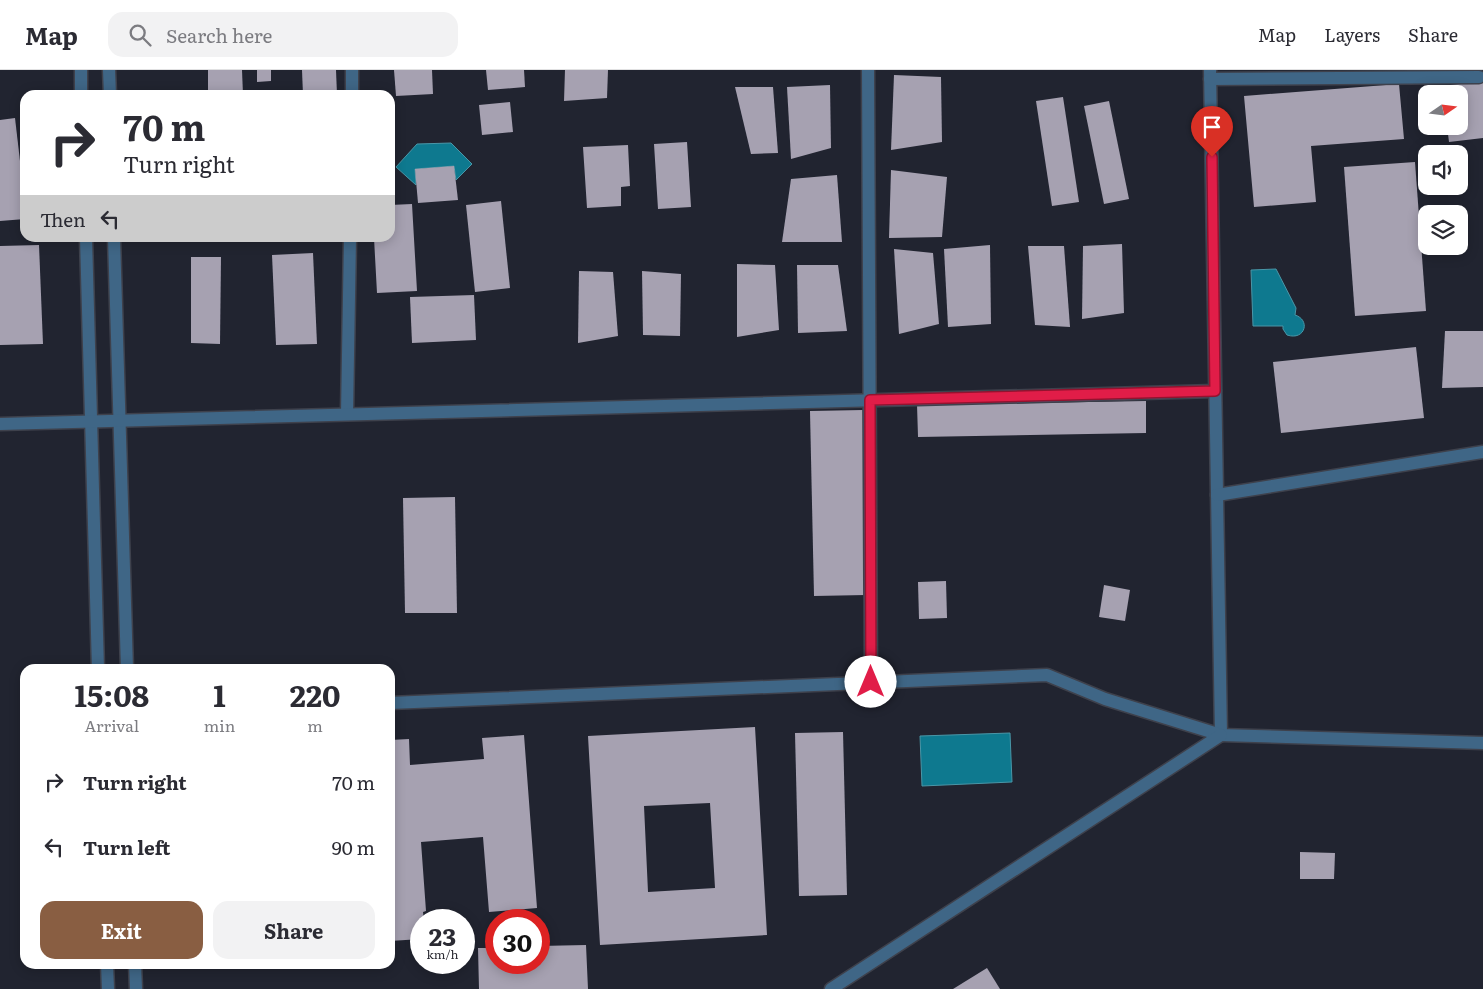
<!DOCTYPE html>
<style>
:root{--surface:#fff;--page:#f2f2f3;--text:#2b2b33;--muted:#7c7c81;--line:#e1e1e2;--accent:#895e42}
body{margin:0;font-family:Literata,serif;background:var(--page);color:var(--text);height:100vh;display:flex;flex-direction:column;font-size:19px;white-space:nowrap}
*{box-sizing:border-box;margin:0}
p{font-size:16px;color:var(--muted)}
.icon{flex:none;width:28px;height:28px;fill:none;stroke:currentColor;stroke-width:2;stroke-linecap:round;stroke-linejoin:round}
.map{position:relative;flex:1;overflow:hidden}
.drawer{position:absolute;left:20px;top:594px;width:375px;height:305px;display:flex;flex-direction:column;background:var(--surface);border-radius:15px;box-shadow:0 2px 12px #0003}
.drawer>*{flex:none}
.banner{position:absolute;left:20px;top:20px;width:375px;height:152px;border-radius:15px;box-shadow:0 2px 12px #0003;background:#fff;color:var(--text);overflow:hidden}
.needle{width:32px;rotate:76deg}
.fabs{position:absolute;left:1418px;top:15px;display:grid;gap:10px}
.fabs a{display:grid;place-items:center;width:50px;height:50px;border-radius:10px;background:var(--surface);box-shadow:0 2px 12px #0003;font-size:25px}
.speed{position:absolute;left:410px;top:839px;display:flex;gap:10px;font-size:25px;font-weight:700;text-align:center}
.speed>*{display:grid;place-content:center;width:65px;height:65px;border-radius:50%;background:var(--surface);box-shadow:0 2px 12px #0003;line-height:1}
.speed small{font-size:12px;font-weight:400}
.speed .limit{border:8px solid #d22;background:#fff;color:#111}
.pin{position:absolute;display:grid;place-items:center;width:42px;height:42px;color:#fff;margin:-51px -21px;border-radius:50% 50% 50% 0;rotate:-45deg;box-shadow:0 0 5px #0007}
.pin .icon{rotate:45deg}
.me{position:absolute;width:55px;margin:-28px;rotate:0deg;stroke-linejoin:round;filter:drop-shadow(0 0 4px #0008)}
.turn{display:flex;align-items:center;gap:18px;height:105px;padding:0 20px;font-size:22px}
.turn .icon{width:65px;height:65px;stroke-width:2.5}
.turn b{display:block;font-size:35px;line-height:42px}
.then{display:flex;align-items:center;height:48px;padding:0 20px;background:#0003;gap:10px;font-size:19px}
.eta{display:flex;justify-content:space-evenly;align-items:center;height:85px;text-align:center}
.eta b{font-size:30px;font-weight:700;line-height:35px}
.button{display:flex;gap:10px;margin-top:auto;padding:10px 20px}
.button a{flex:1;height:58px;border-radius:15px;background:var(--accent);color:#fff;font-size:20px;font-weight:700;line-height:58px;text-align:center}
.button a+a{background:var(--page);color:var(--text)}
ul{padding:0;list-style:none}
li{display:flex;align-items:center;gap:15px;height:65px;padding:0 20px}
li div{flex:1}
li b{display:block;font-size:19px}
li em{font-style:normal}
header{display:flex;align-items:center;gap:30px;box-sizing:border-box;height:70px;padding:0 25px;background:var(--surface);border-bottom:1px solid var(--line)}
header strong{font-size:24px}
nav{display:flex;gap:28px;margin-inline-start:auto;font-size:18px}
.search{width:350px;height:45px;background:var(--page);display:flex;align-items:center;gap:12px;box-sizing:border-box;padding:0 18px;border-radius:15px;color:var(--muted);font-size:19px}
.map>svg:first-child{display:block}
</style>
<header>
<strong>Map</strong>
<div class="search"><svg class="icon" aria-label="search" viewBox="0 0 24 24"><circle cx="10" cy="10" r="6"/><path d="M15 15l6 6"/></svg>Search here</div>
<nav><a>Map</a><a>Layers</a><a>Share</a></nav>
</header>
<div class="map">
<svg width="1483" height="919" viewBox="0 0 1483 919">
<rect width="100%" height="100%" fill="#212430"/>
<g fill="#0e798f" stroke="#4a96a7">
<polygon points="451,73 472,94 456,110 454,96 415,99 416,115 396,97 417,74"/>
<path d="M1276 199 1296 238 1295 245C1311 250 1305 271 1287 265L1283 259V256H1253L1251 200Z"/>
<polygon points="1010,663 1012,712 922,716 920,666"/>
</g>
<g fill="#a6a1b1" fill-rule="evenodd">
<polygon points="208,0 242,0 243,25 208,25"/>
<polygon points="257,0 271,0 271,11 257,12"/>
<polygon points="302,0 336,0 337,25 303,25"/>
<polygon points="394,0 432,0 433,24 396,26"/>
<polygon points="486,0 524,0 525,17 488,20"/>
<polygon points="565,0 608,0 607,28 564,31"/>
<polygon points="894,5 941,7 942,72 891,80"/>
<polygon points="1483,11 1483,68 1449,72 1447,56 1459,56 1459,24 1443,24 1442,16"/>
<polygon points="1399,14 1404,69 1311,76 1316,132 1254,137 1244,26"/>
<polygon points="830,15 831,78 791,89 787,17"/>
<polygon points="735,17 773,17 778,83 751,84"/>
<polygon points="1063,27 1079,132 1052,136 1036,31"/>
<polygon points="1109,31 1129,129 1104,134 1084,36"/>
<polygon points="510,32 513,62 482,65 479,35"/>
<polygon points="15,48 25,134 25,149 0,151 0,50"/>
<polygon points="687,72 691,137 658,139 654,74"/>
<polygon points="628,75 630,116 621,117 621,136 587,138 583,77"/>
<polygon points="1415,92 1426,241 1355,246 1344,97"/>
<polygon points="454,96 458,130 418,133 415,99"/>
<polygon points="891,100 947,107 942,167 889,168"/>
<polygon points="837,105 842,172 782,172 791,109"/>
<polygon points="501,131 510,218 475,222 466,135"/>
<polygon points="412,134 417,221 377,223 374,168 390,168 390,135"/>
<polygon points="1122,174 1124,243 1082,249 1083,176"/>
<polygon points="39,175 43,274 0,275 0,176"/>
<polygon points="990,175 991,254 948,257 944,179"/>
<polygon points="1028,176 1064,176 1070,257 1035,255"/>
<polygon points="894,179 933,183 939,254 899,264"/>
<polygon points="313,183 317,274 276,275 272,185"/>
<polygon points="191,187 221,187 220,274 191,273"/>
<polygon points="737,194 775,195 779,260 737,267"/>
<polygon points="797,195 838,195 847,261 798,263"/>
<polygon points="579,201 613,202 618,266 578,273"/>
<polygon points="642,201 681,204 680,266 643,265"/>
<polygon points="474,225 476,270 412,273 410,227"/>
<polygon points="1445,261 1483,261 1483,317 1442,318"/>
<polygon points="1416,277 1424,348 1281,363 1273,292"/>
<polygon points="1146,331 1146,363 918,367 917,335"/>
<polygon points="863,340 866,525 814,526 810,341"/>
<polygon points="455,427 457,543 405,543 403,428"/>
<polygon points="946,511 947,548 919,549 918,512"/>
<polygon points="1104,515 1130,520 1125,551 1099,547"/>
<path d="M755 657 767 865 600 875 588 666ZM710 733 715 818 648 822 644 736Z"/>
<polygon points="843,662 847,825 799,826 795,663"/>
<polygon points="524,665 537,838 489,842 483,767 421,772 426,841 423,842 424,850 421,850 421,869 390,871 390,670 409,669 410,695 484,689 482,668"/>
<polygon points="1300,782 1335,783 1334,809 1300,809"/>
<polygon points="586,875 588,919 479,919 478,878 496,878 496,892 539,892 539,876"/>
<polygon points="987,898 1000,919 953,919"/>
</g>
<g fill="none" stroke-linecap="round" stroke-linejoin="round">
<defs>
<g id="street">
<polyline points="81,0 81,25"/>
<polyline points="109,0 110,25"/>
<polyline points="868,0 871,612"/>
<polyline points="1210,0 1221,665"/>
<polyline points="1210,9 1479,7"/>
<polyline points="352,25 352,0"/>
<polyline points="86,168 98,599"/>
<polyline points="114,168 127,599"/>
<polyline points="347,344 350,168"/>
<polyline points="0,354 1215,321"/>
<polyline points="1217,425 1483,382"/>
<polyline points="390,633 1047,605 1105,629 1221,665 1483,673"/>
<polyline points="107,894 108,919"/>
<polyline points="135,894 136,919"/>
<polyline points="831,919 1221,665"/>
</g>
</defs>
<use href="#street" stroke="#3e414c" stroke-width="15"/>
<use href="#street" stroke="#3f6686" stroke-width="12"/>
</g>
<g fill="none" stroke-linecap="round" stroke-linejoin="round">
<defs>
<polyline id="route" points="871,612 870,330 1215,321 1212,87"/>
</defs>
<use href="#route" stroke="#92132f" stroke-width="12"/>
<use href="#route" stroke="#e11d48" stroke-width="9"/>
</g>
</svg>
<div class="fabs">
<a><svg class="needle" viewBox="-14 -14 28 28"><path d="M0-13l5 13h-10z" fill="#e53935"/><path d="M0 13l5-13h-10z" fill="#7c7c81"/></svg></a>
<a><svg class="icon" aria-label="sound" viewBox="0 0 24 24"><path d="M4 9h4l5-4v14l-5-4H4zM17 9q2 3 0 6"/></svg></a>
<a><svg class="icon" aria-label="layers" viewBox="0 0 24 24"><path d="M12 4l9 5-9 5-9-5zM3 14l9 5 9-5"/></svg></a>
</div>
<div class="speed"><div>23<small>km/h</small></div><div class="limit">30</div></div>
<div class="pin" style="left:1212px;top:87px;background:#d93025"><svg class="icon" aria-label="arrive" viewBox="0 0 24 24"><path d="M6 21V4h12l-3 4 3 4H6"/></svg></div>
<svg class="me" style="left:871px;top:612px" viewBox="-20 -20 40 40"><circle r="19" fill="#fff"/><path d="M0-13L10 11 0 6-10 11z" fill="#e11d48"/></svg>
<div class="banner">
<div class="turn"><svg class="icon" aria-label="right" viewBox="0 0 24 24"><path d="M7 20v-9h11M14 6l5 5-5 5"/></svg><div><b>70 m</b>Turn right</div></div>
<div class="then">Then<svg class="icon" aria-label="left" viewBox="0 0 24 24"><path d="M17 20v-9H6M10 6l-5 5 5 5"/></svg></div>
</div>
<section class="drawer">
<div class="eta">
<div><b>15:08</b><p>Arrival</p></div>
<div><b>1</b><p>min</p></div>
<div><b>220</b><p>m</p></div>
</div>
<ul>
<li><svg class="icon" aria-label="right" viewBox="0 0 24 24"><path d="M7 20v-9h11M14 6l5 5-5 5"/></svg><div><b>Turn right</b></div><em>70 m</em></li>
<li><svg class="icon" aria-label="left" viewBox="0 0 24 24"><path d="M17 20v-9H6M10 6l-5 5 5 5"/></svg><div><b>Turn left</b></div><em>90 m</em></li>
</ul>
<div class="button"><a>Exit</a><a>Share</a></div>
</section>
</div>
